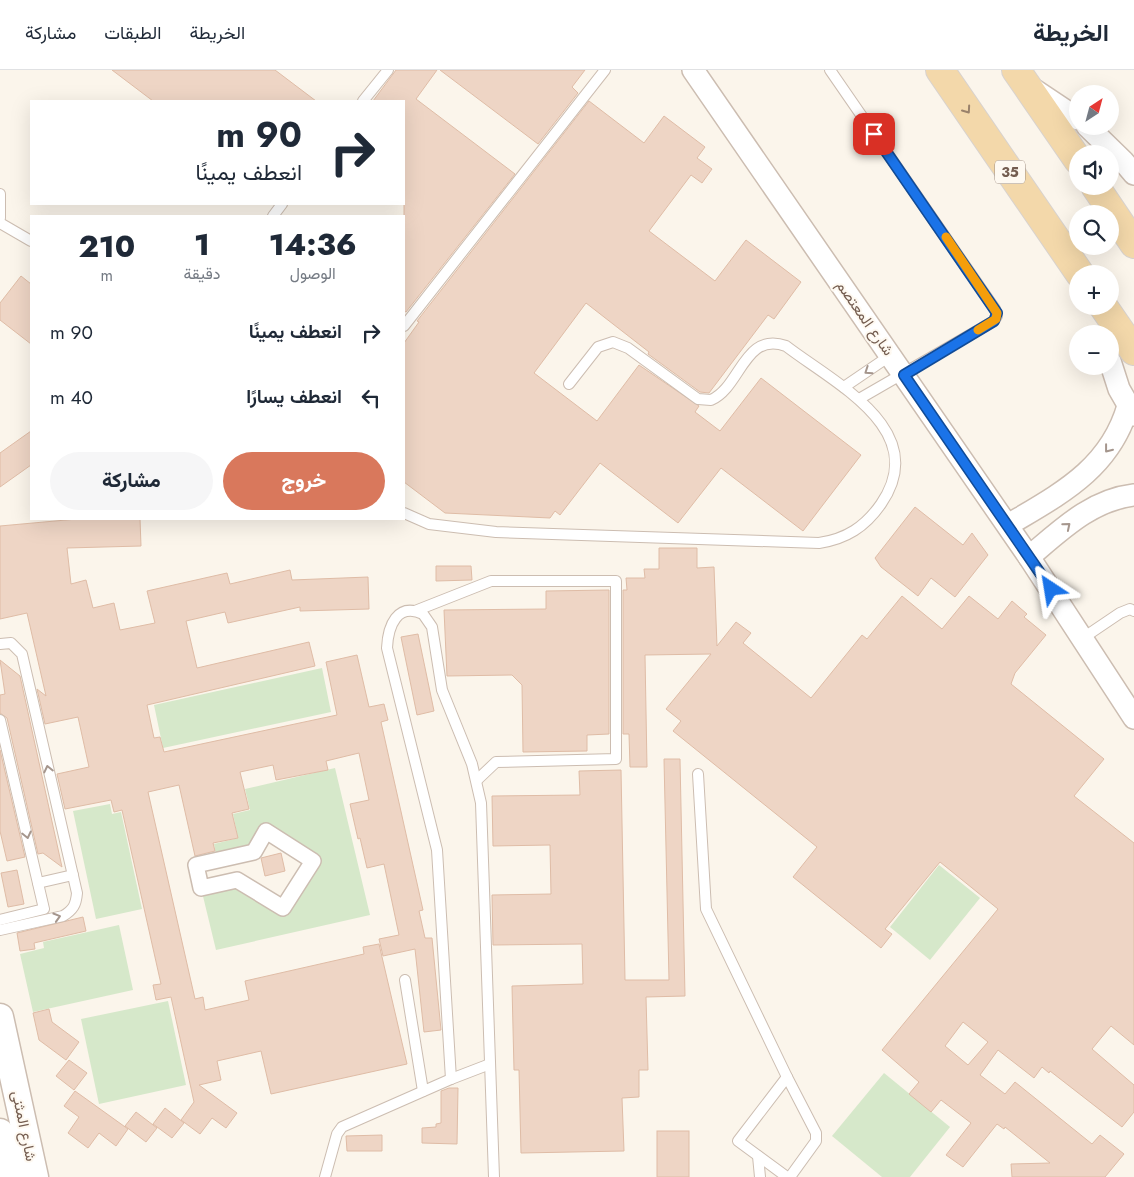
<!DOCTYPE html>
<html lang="ar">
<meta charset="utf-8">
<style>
:root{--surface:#fff;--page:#f6f6f7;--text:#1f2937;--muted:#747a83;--line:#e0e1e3;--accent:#d9785c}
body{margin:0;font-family:Jost,Vazirmatn,sans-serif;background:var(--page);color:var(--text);direction:rtl;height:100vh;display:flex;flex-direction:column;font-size:19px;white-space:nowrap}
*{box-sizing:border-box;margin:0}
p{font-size:16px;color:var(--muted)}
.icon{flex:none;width:28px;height:28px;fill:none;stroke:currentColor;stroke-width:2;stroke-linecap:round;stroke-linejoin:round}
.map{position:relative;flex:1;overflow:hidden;direction:ltr}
.panel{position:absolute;left:30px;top:145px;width:375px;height:305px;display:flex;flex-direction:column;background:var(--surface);border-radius:0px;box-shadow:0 5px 20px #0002;direction:rtl}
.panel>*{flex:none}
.guide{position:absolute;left:30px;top:30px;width:375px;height:105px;border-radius:0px;box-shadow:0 5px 20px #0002;direction:rtl;background:#fff;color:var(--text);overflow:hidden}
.needle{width:32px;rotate:36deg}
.buttons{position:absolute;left:1069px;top:15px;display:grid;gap:10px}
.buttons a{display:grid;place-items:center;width:50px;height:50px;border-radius:50%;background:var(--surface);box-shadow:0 5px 20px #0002;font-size:25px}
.pin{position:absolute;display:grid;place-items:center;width:42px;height:42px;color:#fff;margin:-21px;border-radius:10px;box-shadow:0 2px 8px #0006}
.me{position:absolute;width:55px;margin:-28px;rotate:327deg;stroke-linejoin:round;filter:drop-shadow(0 0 4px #0008)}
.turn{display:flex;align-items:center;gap:18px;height:105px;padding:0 20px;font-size:22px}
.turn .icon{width:65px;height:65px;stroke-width:2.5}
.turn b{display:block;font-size:35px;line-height:42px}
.eta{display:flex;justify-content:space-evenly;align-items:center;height:85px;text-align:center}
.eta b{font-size:30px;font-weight:800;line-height:35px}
.button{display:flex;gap:10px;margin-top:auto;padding:10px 20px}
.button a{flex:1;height:58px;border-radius:30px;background:var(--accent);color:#fff;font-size:20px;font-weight:800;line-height:58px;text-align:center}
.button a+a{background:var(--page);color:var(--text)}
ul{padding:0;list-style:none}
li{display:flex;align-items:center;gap:15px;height:65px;padding:0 20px}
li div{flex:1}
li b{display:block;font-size:19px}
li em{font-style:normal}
header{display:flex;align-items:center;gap:30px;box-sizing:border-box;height:70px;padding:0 25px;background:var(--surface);border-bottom:1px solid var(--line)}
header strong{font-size:24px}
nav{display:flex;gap:28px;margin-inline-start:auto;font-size:18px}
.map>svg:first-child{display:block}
</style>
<header>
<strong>الخريطة</strong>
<nav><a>الخريطة</a><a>الطبقات</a><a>مشاركة</a></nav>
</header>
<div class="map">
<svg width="1134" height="1107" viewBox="0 0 1134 1107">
<rect width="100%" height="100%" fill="#fbf5eb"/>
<g fill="#d6e8ca">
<polygon points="322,598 331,642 163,678 154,635"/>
<polygon points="335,698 370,845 216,880 201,818 237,810 282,838 313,791 266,761 254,782 217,790 214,774 238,768 233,744 250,740 245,719"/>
<polygon points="110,734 112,744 121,742 142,839 96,849 73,741"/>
<polygon points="939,795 980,828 930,890 890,857"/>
<polygon points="119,855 133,920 33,942 20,884 44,878 43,872"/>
<polygon points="168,931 186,1015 99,1034 81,949"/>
<polygon points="884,1003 950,1057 910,1107 882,1107 832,1066"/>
</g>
<g fill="#eed5c5" stroke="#dfbca6" fill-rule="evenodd">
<polygon points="112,0 275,0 316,31 153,31"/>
<polygon points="396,0 437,0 416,29 515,104 406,242 404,241 404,31 373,31"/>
<polygon points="440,0 585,0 572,17 578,23 538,74"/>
<polygon points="589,31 644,73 664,46 705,77 697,88 712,99 702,113 691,105 649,161 715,211 746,170 801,212 774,249 768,245 709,323 700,322 648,284 649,282 586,233 534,303 597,351 639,295 699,336 695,342 720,361 761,308 861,385 803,461 721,398 678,453 600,393 560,445 555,441 550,448 445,443 404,412 404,273 419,252 417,251"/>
<polygon points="21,206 31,214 31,274 0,250 0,233"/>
<polygon points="31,361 31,395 0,417 0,383"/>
<polygon points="915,437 963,475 972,463 988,485 955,527 931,508 918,526 881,497 875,488"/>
<polygon points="77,449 140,449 141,476 67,478 71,514 86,510 93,538 114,533 120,560 155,553 147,521 227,503 230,514 290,500 292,510 368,507 369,539 300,541 300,537 228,553 225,542 186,551 197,598 309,572 315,596 147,635 154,668 160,667 164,682 337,645 326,592 357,585 369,637 384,634 388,650 381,652 423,840 419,841 425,868 432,868 441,960 424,962 415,879 383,886 379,869 399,865 384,794 367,798 360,768 358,769 350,734 369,730 359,683 326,691 328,700 276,710 273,695 240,702 249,739 232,743 238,768 213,773 215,781 195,786 179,715 148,722 195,929 203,927 205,940 249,930 245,911 364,884 363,877 379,874 407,994 271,1024 261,981 217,991 221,1010 199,1015 237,1043 226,1058 212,1048 200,1064 181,1050 194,1032 171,927 156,930 153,915 161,914 122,740 114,742 111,730 65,739 57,704 89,697 78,647 45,654 37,619 46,626 27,543 0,549 0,456"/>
<path d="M659 478H697V498L714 497 717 576 736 552 751 563 743 573 811 628 862 565 867 569 902 526 942 559 969 526 998 549 1012 531 1027 544 1024 547 1046 565 1015 603 1011 614 1104 689 1074 726 1134 773V975L1111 956 1092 979 1134 1015V1042L1122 1057 1050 1001 1049 1003 1042 997 1034 1008 998 980 980 1005 1005 1024 1015 1012 1092 1074 1100 1065 1124 1084 1105 1107H1012L1011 1094 1050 1093 1005 1057 1004 1059 997 1054 963 1097 946 1085 971 1053 941 1030 931 1042 909 1024 919 1012 882 980 998 839 940 792 885 859 892 864 881 878 793 807 817 777 673 661 681 651 666 639 711 584 645 585 647 697H630L629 664H623V520H627L626 508H645L644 499H659ZM963 952 988 972 968 995 945 976Z"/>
<polygon points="436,496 471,496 472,510 436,511"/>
<polygon points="609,520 609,664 587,665 587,681 523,682 522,615 512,605 447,606 444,540 546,539 546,521"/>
<polygon points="418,564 434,641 417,645 401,567"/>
<polygon points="0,590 20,606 62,797 43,783 38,784 7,648 0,643 0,625 5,624"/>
<polygon points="0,680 25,787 7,791 0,761"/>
<polygon points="664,689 680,689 685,926 646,927 648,1000 639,1000 639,1027 622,1028 624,1081 521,1083 519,1000 514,1000 512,916 583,914 582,874 493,875 492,825 551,824 550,775 493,776 492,726 580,725 579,701 621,700 625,910 669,910"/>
<polygon points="281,783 285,801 265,806 261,788"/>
<polygon points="17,800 24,834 8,837 1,803"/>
<polygon points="83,847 86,861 34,873 35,879 20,881 17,863"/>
<polygon points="49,939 52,952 79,972 66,990 39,970 33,943"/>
<polygon points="69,990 87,1003 74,1020 56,1006"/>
<polygon points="449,1018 458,1018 457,1074 422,1073 422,1058 436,1057 436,1054 441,1053 441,1021"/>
<polygon points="75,1021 128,1059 116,1076 99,1063 88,1078 68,1063 79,1047 64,1036"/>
<polygon points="165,1038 184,1053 172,1068 153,1054"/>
<polygon points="136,1042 157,1058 146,1072 125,1056"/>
<rect x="657" y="1061" width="32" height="46"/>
<polygon points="382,1065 382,1081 347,1081 346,1066"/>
</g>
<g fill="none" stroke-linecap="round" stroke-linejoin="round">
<defs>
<g id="service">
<polyline points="830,0 995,239 997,246 994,251 859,329"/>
<polyline points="363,31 388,0"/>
<polyline points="0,124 0,148"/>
<polyline points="273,146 282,134"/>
<polyline points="0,153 31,171"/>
<polyline points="404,256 605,0"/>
<polyline points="844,317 891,285"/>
<path d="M404 443 429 454 496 462 819 473C846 469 865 457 881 434 932 360 834 313 786 276 744 261 741 317 711 330L698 329 628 278 613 272 598 277 569 314"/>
<polyline points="415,541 491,511 616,511 616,689 496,692 477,710"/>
<polyline points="1083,568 1120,543 1130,539 1134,541"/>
<path d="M0 574 11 573 22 584 77 823C76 835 73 840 63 846L0 860"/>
<polyline points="0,650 44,839 0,850"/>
<polyline points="698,704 706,839 787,1007 738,1071 787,1107"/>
<polyline points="38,813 73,805"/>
<polyline points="405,910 423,1021"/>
<polyline points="787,1007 816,1063 816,1071 790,1107"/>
<path d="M451 1009 437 780 387 578C388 556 397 532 423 544L432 557 442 620 472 694 481 733 494 1107"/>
<polyline points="758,1086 760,1107"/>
<polyline points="325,1107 337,1064 342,1057 451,1009 490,994"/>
</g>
<polygon id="pedestrian" points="266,761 313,791 283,838 237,810 201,818 196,795 254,782"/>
<g id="minor">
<polyline points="693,0 1029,487 1134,648"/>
<polyline points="1030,17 1078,49"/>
<polyline points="1087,56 1123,91 1134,104"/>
<polyline points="1110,291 1119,319 1134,345"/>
<path d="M1008 455C1060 424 1110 399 1128 336"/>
<path d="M1029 487C1061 460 1091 430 1134 425"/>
</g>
<g id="tertiary">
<polyline points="0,947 35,1107"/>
<polyline points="0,1062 10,1107"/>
</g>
<g id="primary">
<polyline points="940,0 1080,204"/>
<polyline points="1016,0 1078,90"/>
<polyline points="1095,116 1134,174"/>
<polyline points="1103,236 1134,281"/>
</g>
</defs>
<use href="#service" stroke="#ccbdb1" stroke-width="12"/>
<use href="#pedestrian" stroke="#ccbdb1" stroke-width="18"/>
<use href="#minor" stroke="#ccbdb1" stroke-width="24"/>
<use href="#tertiary" stroke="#ccbdb1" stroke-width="29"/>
<use href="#primary" stroke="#d8d2ce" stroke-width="30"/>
<use href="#service" stroke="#fff" stroke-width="10"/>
<use href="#pedestrian" stroke="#fff" stroke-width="15"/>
<use href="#minor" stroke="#fff" stroke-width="21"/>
<use href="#tertiary" stroke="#fff" stroke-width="26"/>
<use href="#primary" stroke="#f3d8aa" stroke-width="28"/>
</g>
<defs><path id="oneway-chevron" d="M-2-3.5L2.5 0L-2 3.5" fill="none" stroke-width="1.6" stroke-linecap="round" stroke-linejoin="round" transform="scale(1.25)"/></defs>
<use stroke="#9a826b" href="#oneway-chevron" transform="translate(967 40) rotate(55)"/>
<g stroke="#a5968d">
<use href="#oneway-chevron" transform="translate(868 301) rotate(146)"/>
<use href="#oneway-chevron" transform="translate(1108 379) rotate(128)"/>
<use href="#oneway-chevron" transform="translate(1067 456) rotate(-40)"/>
<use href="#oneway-chevron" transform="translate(48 699) rotate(-103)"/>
<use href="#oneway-chevron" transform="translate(27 765) rotate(77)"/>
<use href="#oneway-chevron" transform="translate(57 847) rotate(-17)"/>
</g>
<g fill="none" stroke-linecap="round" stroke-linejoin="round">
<defs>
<polyline id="route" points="874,64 997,243 994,251 904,305 1051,519"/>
</defs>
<use href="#route" stroke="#114b97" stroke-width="12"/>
<use href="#route" stroke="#1a73e8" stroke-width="9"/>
<polyline stroke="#f59e0b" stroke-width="9" points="946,167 997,243 996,249 978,260"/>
</g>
<g text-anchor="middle" stroke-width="4" stroke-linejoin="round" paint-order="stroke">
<rect fill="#fef9f1" stroke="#9d8c80" stroke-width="1" x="995" y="90.5" width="30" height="23" rx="4"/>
<g font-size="14" font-weight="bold" fill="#745d50">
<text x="1010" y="107">35</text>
</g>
<g font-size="15" fill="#745d50" stroke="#fef9f1">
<text transform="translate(865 248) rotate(55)" y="5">شارع المعتصم</text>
<text transform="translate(24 1056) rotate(78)" y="5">شارع المثنى</text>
</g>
</g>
</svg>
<div class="buttons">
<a><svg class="needle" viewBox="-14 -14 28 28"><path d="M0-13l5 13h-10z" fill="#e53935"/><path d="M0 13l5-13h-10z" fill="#747a83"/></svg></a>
<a><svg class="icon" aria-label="sound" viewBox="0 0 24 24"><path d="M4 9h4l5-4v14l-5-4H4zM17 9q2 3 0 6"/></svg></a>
<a><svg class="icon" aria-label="search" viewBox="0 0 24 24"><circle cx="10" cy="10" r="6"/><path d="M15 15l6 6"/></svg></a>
<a>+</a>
<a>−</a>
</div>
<div class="pin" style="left:874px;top:64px;background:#d93025"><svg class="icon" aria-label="arrive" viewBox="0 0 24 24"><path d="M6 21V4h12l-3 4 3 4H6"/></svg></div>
<svg class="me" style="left:1051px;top:519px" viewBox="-20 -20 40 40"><path d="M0-17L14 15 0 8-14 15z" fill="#1a73e8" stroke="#fff" stroke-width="4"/></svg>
<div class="guide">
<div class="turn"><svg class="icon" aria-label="right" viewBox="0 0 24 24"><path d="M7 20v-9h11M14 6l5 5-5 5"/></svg><div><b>90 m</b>انعطف يمينًا</div></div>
</div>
<section class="panel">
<div class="eta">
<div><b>14:36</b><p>الوصول</p></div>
<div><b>1</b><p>دقيقة</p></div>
<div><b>210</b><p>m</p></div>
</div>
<ul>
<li><svg class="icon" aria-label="right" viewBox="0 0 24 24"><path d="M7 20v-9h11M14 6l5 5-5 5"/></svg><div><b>انعطف يمينًا</b></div><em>90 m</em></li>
<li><svg class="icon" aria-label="left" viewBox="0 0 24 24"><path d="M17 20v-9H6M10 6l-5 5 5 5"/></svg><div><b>انعطف يسارًا</b></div><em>40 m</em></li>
</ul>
<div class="button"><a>خروج</a><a>مشاركة</a></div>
</section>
</div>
